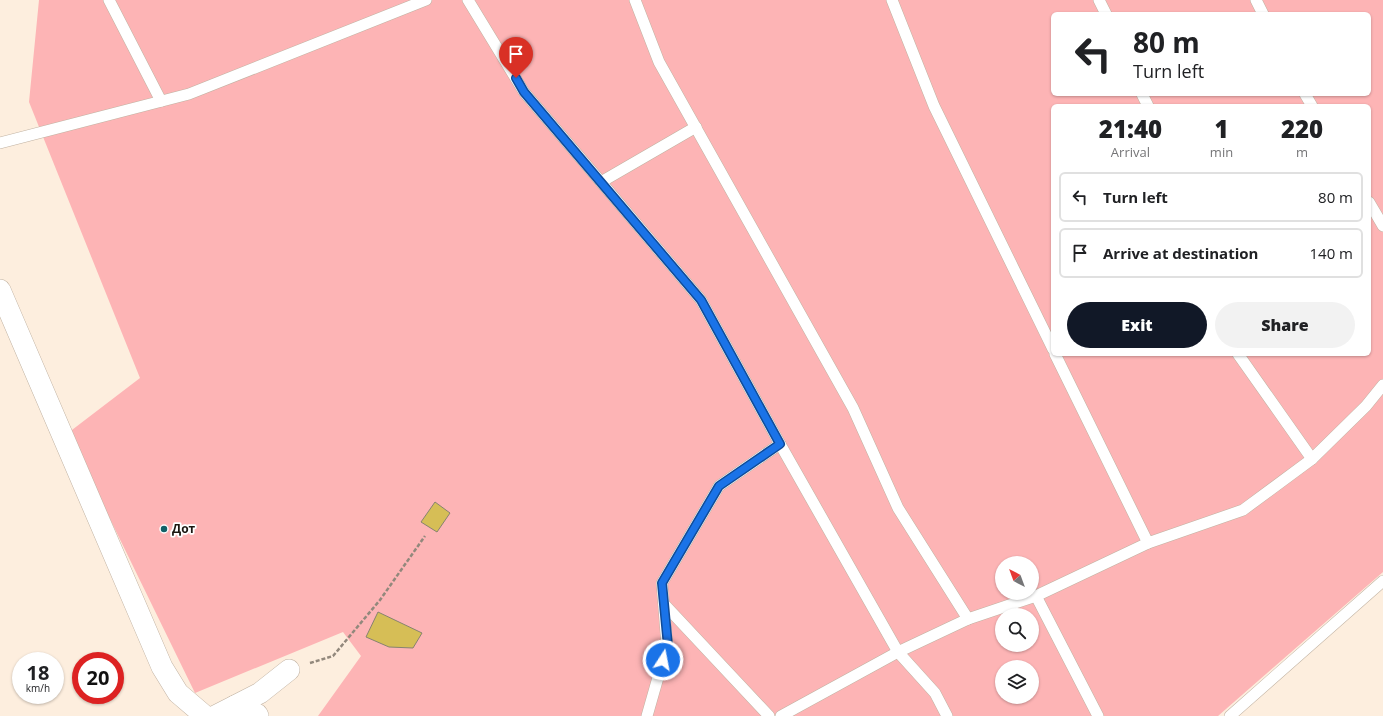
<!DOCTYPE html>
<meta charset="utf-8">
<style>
:root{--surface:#fff;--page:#f2f2f2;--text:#202124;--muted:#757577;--line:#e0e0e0;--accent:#111827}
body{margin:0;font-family:"Open Sans",sans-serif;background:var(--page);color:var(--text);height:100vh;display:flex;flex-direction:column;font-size:15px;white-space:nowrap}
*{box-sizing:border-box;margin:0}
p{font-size:13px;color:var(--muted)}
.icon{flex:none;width:22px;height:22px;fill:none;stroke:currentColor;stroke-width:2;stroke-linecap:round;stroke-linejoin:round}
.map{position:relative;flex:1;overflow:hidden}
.panel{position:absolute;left:1051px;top:104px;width:320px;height:252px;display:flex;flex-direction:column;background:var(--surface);border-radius:6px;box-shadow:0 1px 3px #0004}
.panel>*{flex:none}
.guide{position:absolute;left:1051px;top:12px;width:320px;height:84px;border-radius:6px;box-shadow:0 1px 3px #0004;background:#fff;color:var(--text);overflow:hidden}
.needle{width:26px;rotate:319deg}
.tools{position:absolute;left:995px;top:556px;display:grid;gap:8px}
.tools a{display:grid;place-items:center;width:44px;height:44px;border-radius:50%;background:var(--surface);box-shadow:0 1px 3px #0004;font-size:20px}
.speed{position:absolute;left:12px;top:652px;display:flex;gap:8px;font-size:20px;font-weight:700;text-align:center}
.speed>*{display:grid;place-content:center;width:52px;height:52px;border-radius:50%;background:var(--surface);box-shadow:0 1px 3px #0004;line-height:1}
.speed small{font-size:10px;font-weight:400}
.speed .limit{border:6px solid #d22;background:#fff;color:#111}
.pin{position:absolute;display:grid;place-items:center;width:34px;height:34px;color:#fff;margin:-41px -17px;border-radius:50% 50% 50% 0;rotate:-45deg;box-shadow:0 0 4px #0007}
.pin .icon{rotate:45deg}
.me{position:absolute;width:44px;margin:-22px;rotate:11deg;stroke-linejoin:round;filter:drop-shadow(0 0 3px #0008)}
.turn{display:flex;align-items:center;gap:14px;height:84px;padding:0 16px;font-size:18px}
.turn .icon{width:52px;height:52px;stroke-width:2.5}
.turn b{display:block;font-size:28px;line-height:34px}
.eta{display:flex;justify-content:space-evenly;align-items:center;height:68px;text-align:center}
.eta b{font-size:24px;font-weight:800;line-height:28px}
.button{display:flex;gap:8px;margin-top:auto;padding:8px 16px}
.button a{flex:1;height:46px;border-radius:24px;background:var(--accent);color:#fff;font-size:16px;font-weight:800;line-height:46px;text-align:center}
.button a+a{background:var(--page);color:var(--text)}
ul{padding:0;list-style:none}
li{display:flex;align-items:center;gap:12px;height:50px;margin:0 8px 6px;padding:0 8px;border:2px solid var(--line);border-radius:6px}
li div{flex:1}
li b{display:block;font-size:15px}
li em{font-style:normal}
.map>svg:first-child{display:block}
</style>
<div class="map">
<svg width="1383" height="716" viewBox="0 0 1383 716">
<rect width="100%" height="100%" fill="#fdeede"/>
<path fill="#fdb4b5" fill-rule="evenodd" d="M39 0H1383V572L1218 716H318L361 656 343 632 195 693 68 433 140 378 29 102ZM1053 14H1369V94H1053ZM1053 106H1369V354H1053ZM1002 563H1032V593H1002ZM1002 615H1032V645H1002ZM1002 667H1032V697H1002Z"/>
<g fill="#d6be56" stroke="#878370">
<polygon points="435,502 450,513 437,532 421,522"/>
<polygon points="378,612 422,633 413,648 389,647 366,637"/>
</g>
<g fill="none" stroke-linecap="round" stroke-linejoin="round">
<defs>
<g id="lane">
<polyline points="109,0 161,101"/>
<polyline points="468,0 524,92 601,182"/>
<polyline points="635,0 659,62 853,408 898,508 968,619 898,652 781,716"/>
<polyline points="892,0 934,106 1053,349"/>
<polyline points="1099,0 1106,14"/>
<polyline points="1256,0 1263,14"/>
<polyline points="1142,94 1148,106"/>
<polyline points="1305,94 1312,106"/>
<polyline points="0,143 189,94 426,0"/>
<polyline points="1369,202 1383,226"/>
<polyline points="1238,354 1312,459"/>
<polyline points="780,444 898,652 935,693 947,716"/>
<polyline points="1148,543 1243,510 1312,459 1366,406 1383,385"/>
<polyline points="1036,596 1098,716"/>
<polyline points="664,604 769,716"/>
<polyline points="968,619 1036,596 1148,543 1055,354"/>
<polyline points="647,716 667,646 662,583 719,486 780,444 701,300 601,182 696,127"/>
<polyline points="1230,716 1383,581"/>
</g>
<g id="street">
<polyline points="0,290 162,667 178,693 205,716"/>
<polyline points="235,706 257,714 258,716"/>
<polyline points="215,716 260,693 289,670"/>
</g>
</defs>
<use href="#lane" stroke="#c0b2a2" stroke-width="12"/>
<use href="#street" stroke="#c0b2a2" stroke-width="22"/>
<polyline stroke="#92887c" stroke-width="2.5" stroke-dasharray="4 2" stroke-linecap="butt" points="310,663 333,656 380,600 425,536"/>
<use href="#lane" stroke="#fff" stroke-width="11"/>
<use href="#street" stroke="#fff" stroke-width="21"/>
</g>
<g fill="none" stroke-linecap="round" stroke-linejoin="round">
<defs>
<polyline id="route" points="516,78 524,92 701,300 780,444 719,486 662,583 668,646 663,660"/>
</defs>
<use href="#route" stroke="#114b97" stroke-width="10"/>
<use href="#route" stroke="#1a73e8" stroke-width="7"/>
</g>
<circle fill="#116167" stroke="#fefefe" stroke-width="1.5" cx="164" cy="529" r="4"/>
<g text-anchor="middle" stroke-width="3.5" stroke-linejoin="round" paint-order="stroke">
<g font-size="12" font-weight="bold" fill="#1c1711" stroke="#fefefe" text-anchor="start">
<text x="172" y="533">Дот</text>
</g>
</g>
</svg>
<div class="tools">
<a><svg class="needle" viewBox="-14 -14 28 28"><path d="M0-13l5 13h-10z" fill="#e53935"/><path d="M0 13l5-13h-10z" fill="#757577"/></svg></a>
<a><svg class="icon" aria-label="search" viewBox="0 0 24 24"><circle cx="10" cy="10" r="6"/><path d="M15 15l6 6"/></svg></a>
<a><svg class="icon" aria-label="layers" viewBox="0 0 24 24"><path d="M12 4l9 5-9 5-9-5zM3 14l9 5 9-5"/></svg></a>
</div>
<div class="speed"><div>18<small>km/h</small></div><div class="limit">20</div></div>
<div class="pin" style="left:516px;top:78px;background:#d93025"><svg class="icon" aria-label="arrive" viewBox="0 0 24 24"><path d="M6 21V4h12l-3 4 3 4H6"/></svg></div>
<svg class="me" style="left:663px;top:660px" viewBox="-20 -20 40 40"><circle r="17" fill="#1a73e8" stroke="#fff" stroke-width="3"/><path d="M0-11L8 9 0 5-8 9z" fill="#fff"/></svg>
<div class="guide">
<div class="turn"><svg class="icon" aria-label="left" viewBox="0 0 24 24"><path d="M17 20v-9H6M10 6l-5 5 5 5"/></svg><div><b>80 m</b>Turn left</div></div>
</div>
<section class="panel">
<div class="eta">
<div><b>21:40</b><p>Arrival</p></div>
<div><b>1</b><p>min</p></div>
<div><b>220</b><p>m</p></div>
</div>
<ul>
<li><svg class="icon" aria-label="left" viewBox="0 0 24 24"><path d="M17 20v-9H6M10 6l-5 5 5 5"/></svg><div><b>Turn left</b></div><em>80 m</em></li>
<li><svg class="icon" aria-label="arrive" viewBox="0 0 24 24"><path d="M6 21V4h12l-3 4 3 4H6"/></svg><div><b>Arrive at destination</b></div><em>140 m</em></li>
</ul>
<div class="button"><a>Exit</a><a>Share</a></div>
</section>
</div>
